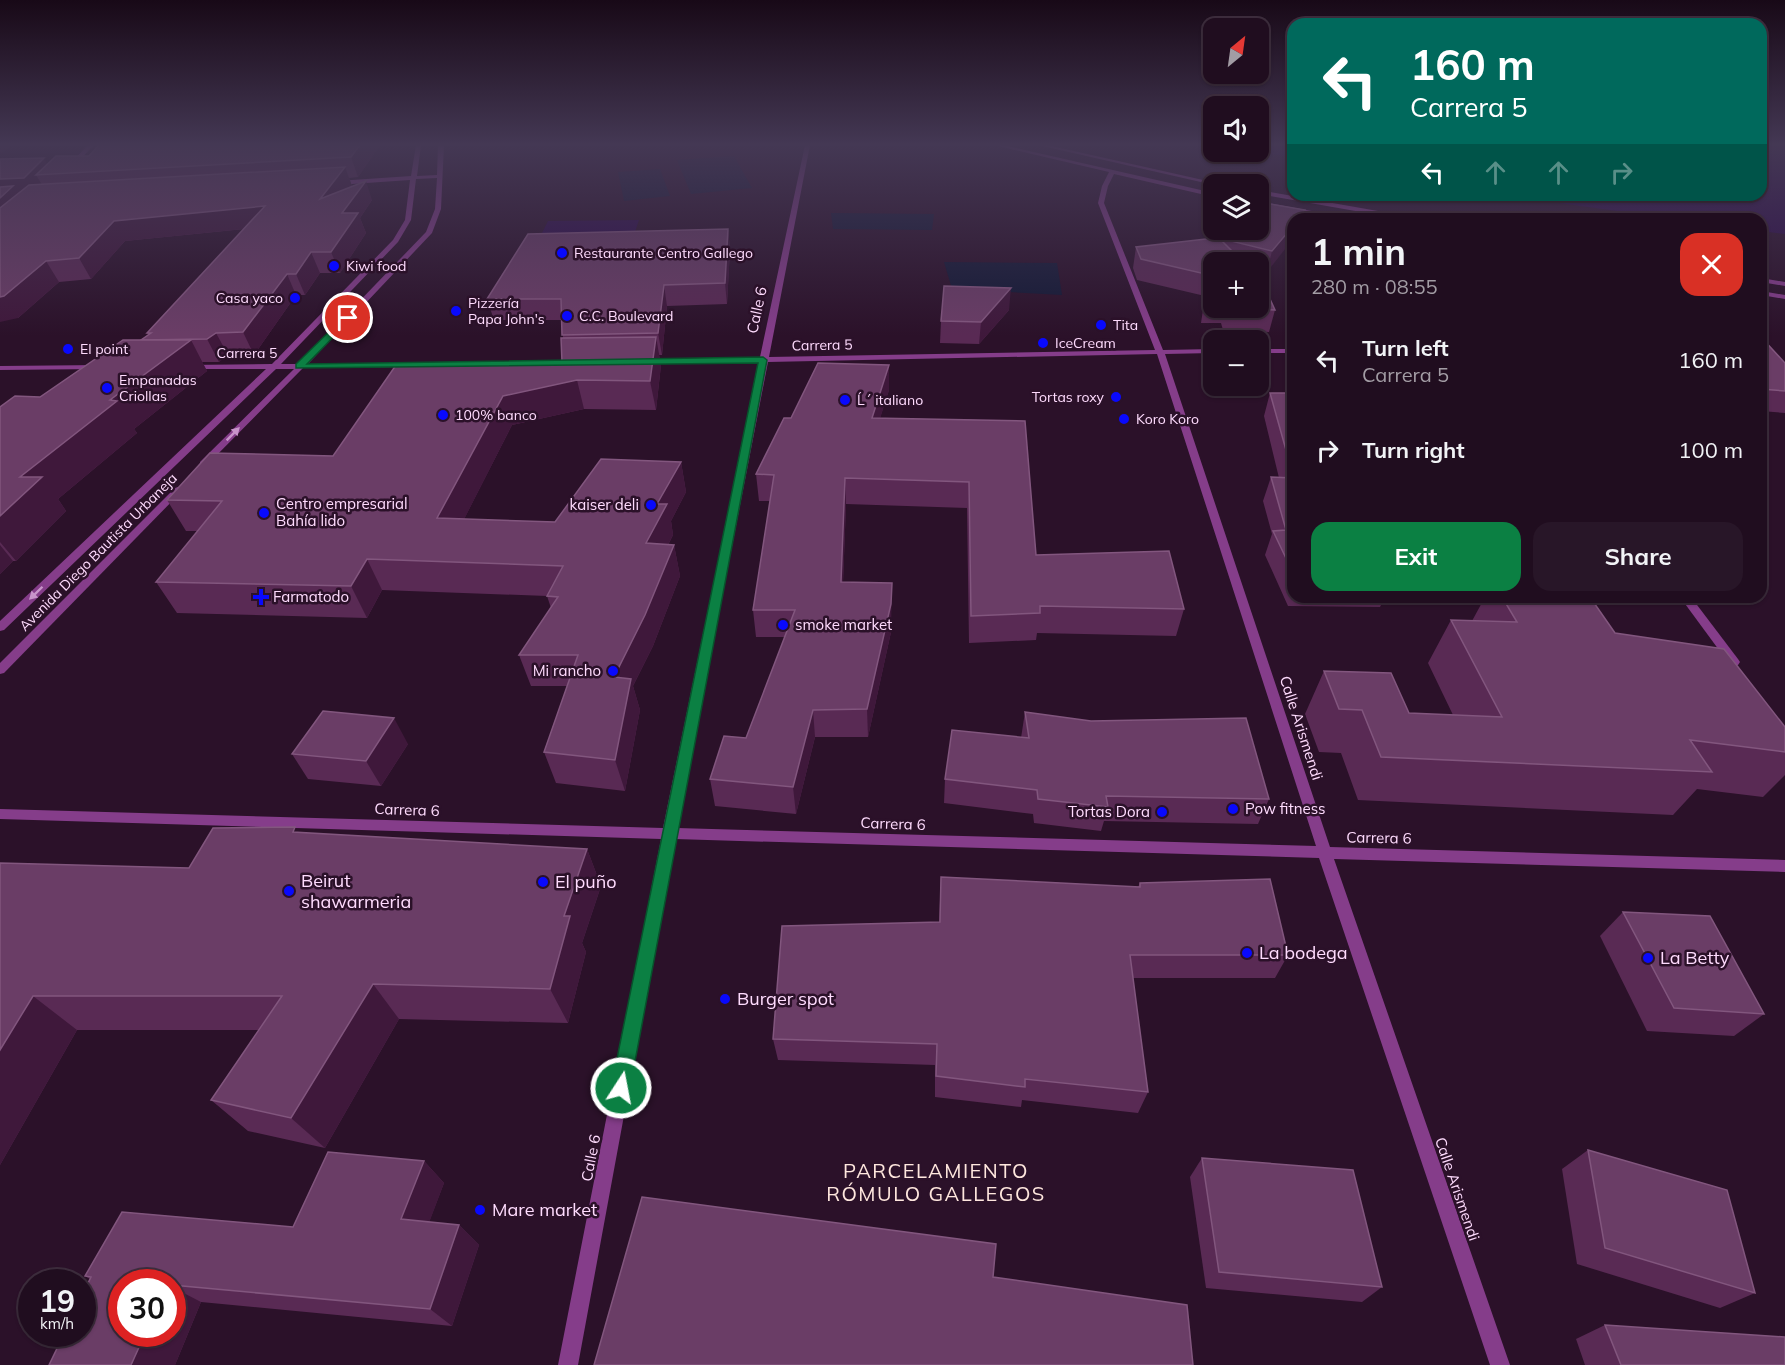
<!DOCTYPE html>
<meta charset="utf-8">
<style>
:root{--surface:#200d1f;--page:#281628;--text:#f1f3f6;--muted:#a29ca4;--line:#3d2d3d;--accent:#0b8043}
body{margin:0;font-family:Mulish,sans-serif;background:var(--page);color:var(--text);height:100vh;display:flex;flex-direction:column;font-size:22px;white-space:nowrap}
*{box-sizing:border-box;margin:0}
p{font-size:20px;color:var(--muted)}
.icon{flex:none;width:33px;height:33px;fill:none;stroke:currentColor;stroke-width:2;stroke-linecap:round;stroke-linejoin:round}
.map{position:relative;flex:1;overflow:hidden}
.sheet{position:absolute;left:1287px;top:213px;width:480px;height:390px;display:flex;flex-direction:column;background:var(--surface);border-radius:18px;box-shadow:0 2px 4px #0004,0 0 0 2px var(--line)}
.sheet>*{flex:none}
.top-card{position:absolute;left:1287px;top:18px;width:480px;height:183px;border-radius:18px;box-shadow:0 2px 4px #0004,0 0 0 2px var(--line);background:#00695c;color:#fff;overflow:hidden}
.needle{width:39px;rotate:29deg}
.tools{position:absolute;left:1203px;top:18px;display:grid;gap:12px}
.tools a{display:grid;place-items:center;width:66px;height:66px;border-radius:12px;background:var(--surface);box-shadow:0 2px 4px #0004,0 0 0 2px var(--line);font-size:30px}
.speed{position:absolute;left:18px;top:1269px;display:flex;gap:12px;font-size:30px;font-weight:700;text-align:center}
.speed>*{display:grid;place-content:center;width:78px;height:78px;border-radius:50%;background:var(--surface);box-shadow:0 2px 4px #0004,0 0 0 2px var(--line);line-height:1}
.speed small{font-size:15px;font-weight:400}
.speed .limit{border:9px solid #d22;background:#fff;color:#111}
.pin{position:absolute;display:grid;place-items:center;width:51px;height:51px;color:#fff;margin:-26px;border:3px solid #fff;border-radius:50%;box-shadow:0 2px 6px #0007}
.me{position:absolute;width:66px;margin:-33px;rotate:11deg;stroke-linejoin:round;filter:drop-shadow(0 0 4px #0008)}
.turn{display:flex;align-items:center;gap:21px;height:126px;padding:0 24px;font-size:27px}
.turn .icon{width:78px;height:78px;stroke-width:2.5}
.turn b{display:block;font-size:42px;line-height:51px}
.lanes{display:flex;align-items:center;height:57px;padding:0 24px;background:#0003;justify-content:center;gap:30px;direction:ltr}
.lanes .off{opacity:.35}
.round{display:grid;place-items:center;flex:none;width:63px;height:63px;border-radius:18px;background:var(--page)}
.head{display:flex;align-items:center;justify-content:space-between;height:102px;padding:0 24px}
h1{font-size:36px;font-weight:700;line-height:45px}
.action{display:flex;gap:12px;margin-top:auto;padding:12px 24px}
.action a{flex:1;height:69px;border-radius:18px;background:var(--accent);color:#fff;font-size:24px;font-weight:700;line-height:69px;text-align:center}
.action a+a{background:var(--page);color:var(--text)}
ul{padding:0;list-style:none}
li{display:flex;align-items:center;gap:18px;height:90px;padding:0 24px}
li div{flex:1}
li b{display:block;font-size:22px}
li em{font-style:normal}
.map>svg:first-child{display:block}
</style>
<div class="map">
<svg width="1785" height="1365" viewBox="0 0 1785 1365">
<rect width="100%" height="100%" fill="#2b1129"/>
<g fill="#141935">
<polygon points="734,156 752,188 691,194 677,160"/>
<polygon points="660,169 670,196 624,201 618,172"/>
<polygon points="831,213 934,214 932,230 833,229"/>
<polygon points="944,262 1057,263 1062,295 952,289"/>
</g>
<g fill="#2d0b4a">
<polygon points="1259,145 1293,145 1293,157 1256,152 1258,152"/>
<polygon points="1761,145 1785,145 1785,234 1761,231 1761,219 1675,219 1501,195 1761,195"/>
<polygon points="639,220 633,238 539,239 548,221"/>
</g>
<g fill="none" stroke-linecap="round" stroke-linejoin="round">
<g fill="#853d8a" fill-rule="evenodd">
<polygon points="1038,145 1047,145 1221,184 1214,185"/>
<polygon points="1258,190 1412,217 1415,219 1401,219 1258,194"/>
<polygon points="1761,278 1785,282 1785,286 1761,282"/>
</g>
<g fill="#853d8a" fill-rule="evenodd">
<polygon points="88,145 94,145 71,169 67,169 67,167"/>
<path d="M416 145H421L417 176 437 175 438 145H444L441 209 432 233 308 364 413 363 417 365 416 367 303 368 206 466H200V462L294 369H276L4 630 0 631V621L266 369H190L186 367 187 365 272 364 393 240 405 220 410 180 337 185 334 183 337 181 411 176ZM437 178 435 209 426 232 299 364H281L398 242 411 220 416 179Z"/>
<path d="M805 145H810L769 357 1155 350 1098 203 1102 186 1109 172 994 145H1003L1214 193V197L1114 174 1108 186 1104 203 1163 350 1214 349V353L1165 354 1330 847 1785 860V872L1334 859 1510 1365H1490L1319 858 675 839 578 1365H558L661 839 0 819V809L663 828 759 362 646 364 642 362 646 360 760 357ZM1157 354 1316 846 677 828 768 362Z"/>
<polygon points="1258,201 1344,217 1347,219 1334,219 1258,205"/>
<polygon points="1761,291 1785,295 1785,299 1761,295"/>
<rect x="1258" y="349" width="35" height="4"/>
<polygon points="101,365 102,367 98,369 0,370 0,366"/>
<polygon points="178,487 181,488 181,492 4,673 0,674 0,663 175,488"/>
<polygon points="1680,597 1691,597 1738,659 1740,662 1738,665 1730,665"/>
</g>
</g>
<g fill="#592a54" fill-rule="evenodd">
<polygon points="380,145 358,177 349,178 352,186 351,187 372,200 360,218 366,233 340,273 320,273 305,295 296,295 254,355 228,355 219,362 202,362 207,371 134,429 137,433 58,499 66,511 16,561 13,561 0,574 0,407 40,397 141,340 148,335 147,333 244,229 125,241 91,279 59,282 18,318 0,159 47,165 89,156"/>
<polygon points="1305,210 1267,272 1258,270 1258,262 1214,262 1214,308 1258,308 1258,278 1268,288 1267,293 1275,310 1269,332 1223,330 1221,323 1201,323 1205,296 1137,280 1133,268 1136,247 1210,239 1211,235"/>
<polygon points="728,229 730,249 727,304 667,306 662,355 659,355 661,365 656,410 584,409 512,425 464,519 555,522 681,462 686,492 671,521 673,535 668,545 674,545 680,576 653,646 633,686 640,710 625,791 556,783 544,752 567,686 531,686 519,655 551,608 547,596 382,590 367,618 177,613 156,582 198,531 186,531 167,500 333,456 562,362 563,338 562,320 494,320 487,299"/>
<polygon points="1009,310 979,344 940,343 941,321"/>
<polygon points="1761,337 1785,363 1785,413 1761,411"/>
<polygon points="889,390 880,418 1025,421 1036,555 1184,609 1176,636 1037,633 1036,640 969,643 967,508 846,504 843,582 891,632 868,737 815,737 796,814 715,806 710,779 746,738 785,637 756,637 753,610 770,501 759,501 756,474 791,418"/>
<polygon points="1270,393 1293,393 1293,597 1385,597 1380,607 1288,606 1265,555 1272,534 1263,501 1271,477 1279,478 1264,416"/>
<polygon points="1485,597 1590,597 1615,633 1785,727 1785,775 1763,797 1697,789 1673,815 1358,800 1341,753 1319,752 1305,714 1324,671 1409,713 1453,715 1428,663 1451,620 1472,621"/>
<polygon points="1025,712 1269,799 1258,824 1104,821 1101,831 1034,823 1033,814 944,803 945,779 1021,738"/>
<polygon points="408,744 381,786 308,779 292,754"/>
<polygon points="299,833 587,849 601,886 582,943 586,952 568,1023 399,1019 325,1148 248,1131 211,1100 259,1030 77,1030 0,1165 0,863 189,868"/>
<polygon points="941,877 1138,887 1140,883 1288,955 1275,978 1133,978 1148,1092 1138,1113 1022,1100 1021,1107 935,1097 935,1065 778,1060 773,1039 939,922"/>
<polygon points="1623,912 1764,1014 1734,1036 1647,1031 1600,936"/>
<polygon points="1588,1150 1755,1293 1720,1308 1577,1264 1562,1169"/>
<path d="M328 1152 424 1161 444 1183 429 1222 459 1225 479 1245 452 1326 201 1302 175 1365H49L64 1334H82V1295L90 1279 85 1276 122 1212 293 1227ZM122 1282H172V1334H122Z"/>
<polygon points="1202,1158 1382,1287 1362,1302 1206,1288 1190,1177"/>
<polygon points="1605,1325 1785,1365 1585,1365 1576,1339"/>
</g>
<g fill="#3f183b">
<polygon points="0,145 13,145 0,154"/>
<polygon points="360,145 380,145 358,177 351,157"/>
<polygon points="44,158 53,174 36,175 44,188 0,228 0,179"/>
<polygon points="345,167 352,186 328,219 320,199"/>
<polygon points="366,181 372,200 360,218 366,233 340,273 331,252 342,213"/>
<polygon points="265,206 273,226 125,241 91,279 79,258 114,221"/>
<polygon points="1305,210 1303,219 1298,219"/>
<polygon points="1293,226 1293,239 1267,272 1272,251"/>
<polygon points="728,229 730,249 727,304 725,283"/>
<polygon points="311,252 320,273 305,295 296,274"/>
<polygon points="46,261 59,282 18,318 0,322 0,297"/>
<polygon points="287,274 296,295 254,355 243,332"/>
<polygon points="664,285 667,306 662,355 658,333"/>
<polygon points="1011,288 1009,310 979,344 981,322"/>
<polygon points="216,333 228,355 219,362 207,339"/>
<polygon points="656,337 661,365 656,410 650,381"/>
<polygon points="191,340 207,371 134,429 137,433 58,499 66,511 16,561 0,542 0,516 20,477 110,400"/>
<polygon points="889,365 889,390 872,444 872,418"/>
<polygon points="577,380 584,409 512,425 449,549 437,518 503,396"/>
<polygon points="681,462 686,492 671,521 673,535 653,574 646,543 657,504"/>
<polygon points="845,478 846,504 842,610 841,582"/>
<polygon points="0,545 13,561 0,574"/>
<polygon points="674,545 680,576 653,646 633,686 640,710 625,791 615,760 614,677"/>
<polygon points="367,559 382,590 367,618 351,586"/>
<polygon points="892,583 891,632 868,737 867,709"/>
<polygon points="813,710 815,737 796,814 793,787"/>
<polygon points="394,718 408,744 381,786 366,761"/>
<polygon points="587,849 601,886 582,943 586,952 568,1023 550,989 564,916"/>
<polygon points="373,984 399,1019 325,1148 291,1118"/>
<polygon points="33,996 77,1030 0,1165 0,1050"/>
<polygon points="424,1161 444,1183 423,1239 401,1219"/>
<polygon points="459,1225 479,1245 452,1326 430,1309"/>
<polygon points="172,1287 201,1302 175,1365 131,1365 145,1334 172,1334"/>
</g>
<g fill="#6a3d66" stroke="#82567e" stroke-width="1.5">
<polygon points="99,145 360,145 351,157 36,175 56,156 89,156"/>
<polygon points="44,158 24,178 0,179 0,159"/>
<polygon points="345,167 320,199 366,181 342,213 358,213 331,252 311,252 296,274 287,274 243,332 216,333 207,339 141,340 151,333 147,333 265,206 114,221 79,258 46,261 4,296 0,297 0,208 29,185"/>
<polygon points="13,186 0,198 0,187"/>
<polygon points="1258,202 1305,210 1298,219 1293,219 1293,226 1272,251 1219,238 1243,262 1214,262 1214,301 1206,301 1210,275 1141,259 1136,247 1215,238 1211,235 1216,230 1258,230"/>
<polygon points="728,229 725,283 664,285 658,333 562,335 561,299 487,299 528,234"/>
<polygon points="1258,278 1268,288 1265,288 1275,310 1228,308 1258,308"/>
<polygon points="944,286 1011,288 981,322 941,321"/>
<polygon points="656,337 650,381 577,380 503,396 437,518 555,522 601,459 681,462 657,504 667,504 646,543 674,545 645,615 614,677 631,679 615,760 544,752 578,655 519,655 558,597 547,596 563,566 367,559 351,586 156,582 222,501 167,500 210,453 333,456 396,365 562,362 561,338"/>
<polygon points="1761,337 1785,363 1785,391 1761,389"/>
<polygon points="123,340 191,340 110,400 117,401 20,477 42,477 0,516 0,407 15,396 40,397"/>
<polygon points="818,363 889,365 872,418 1025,421 1036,555 1169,551 1184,609 1040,606 1040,613 971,616 969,482 845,478 841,582 892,583 891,604 867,709 813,710 793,787 710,779 724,736 746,738 795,610 753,610 774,475 756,474 784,418 791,418"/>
<polygon points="1270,393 1293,393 1293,475"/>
<polygon points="1271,477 1293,478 1293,573 1273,531 1286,530"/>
<polygon points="1502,597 1590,597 1615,633 1724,649 1785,727 1785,752 1690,740 1712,772 1381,757 1362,710 1339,709 1324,671 1391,673 1409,713 1502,717 1451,620 1517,622"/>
<polygon points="323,711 394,718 366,761 292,754"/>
<polygon points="1025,712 1091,721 1246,718 1269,799 1106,796 1108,807 1038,799 1037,790 945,779 952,730 1029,738"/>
<polygon points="295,827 293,832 587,849 564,916 570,916 550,989 373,984 291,1118 211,1100 282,996 33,996 0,1050 0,863 189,868 213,828"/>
<polygon points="941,877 1140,887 1140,883 1270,879 1288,955 1130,955 1148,1092 1025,1079 1025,1087 936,1076 937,1044 773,1039 782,926 940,922"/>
<polygon points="1623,912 1710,916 1764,1014 1674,1008"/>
<polygon points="1588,1150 1727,1190 1755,1293 1605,1248"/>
<polygon points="328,1152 424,1161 401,1219 459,1225 430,1309 172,1285 172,1282 122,1282 122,1334 145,1334 131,1365 49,1365 64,1334 82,1334 82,1295 91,1277 85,1276 122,1212 293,1227"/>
<polygon points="1202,1158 1353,1170 1382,1287 1219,1272"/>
<polygon points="642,1197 996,1244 993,1277 1187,1305 1193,1365 594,1365"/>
<polygon points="1605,1325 1785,1337 1785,1365 1621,1365"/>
</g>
<defs><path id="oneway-solid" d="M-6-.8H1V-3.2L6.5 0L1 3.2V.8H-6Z" transform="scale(1.5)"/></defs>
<g fill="#c894ca">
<use href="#oneway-solid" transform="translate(233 434) rotate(-45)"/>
<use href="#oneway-solid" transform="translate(36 593) rotate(136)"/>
</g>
<linearGradient id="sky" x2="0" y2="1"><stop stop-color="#180917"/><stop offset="0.43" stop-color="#443854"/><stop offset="1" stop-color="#443854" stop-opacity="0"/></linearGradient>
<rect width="1785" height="336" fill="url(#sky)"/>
<polygon fill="#0b8043" stroke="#07532c" stroke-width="1.5" points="345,316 352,318 307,364 763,357 767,360 630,1088 628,1095 621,1098 614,1095 611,1088 758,363 296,368 296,364"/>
<g fill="#0909fd" stroke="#2b1129" stroke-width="2">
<circle cx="562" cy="253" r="6"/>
<circle cx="334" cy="266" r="6"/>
<circle cx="295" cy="298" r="6"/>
<circle cx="456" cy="311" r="6"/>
<circle cx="567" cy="316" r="6"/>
<circle cx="1101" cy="325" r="6"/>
<circle cx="1043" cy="343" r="6"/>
<circle cx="68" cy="349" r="6"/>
<circle cx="107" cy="388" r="6"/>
<circle cx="1116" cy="397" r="6"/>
<circle cx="845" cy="400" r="6"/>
<circle cx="443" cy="415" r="6"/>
<circle cx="1124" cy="419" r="6"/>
<circle cx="651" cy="505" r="6"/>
<circle cx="264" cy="513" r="6"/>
<path d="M258 588h6v6h6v6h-6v6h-6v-6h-6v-6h6z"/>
<circle cx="783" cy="625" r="6"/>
<circle cx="613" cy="671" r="6"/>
<circle cx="1233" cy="809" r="6"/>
<circle cx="1162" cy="812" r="6"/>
<circle cx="543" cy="882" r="6"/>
<circle cx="289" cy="891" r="6"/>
<circle cx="1247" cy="953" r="6"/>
<circle cx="1648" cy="958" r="6"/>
<circle cx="725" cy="999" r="6"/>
<circle cx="480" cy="1210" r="6"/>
</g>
<g text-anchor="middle" stroke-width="5" stroke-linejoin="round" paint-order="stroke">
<g font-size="14" fill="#ffdcfe" stroke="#2b1129" text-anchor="start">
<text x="574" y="258">Restaurante Centro Gallego</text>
<text x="346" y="271">Kiwi food</text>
<text x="283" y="303" text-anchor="end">Casa yaco</text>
<text x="468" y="308">Pizzería<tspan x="468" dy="16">Papa John's</tspan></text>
<text x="579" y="321">C.C. Boulevard</text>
<text x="1113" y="330">Tita</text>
<text x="1055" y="348">IceCream</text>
<text x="80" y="354">El point</text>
<text x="119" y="385">Empanadas<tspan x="119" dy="16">Criollas</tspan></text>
<text x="1104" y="402" text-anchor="end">Tortas roxy</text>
<text x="857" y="405">Ĺ´ italiano</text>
<text x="455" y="420">100% banco</text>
<text x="1136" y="424">Koro Koro</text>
</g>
<g font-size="14" fill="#ffdcfe" stroke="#2b1129">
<text transform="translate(822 345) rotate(-1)" y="5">Carrera 5</text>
<text x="247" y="358">Carrera 5</text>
<text transform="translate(98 552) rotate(-45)" y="5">Avenida Diego Bautista Urbaneja</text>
</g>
<g font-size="15" fill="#ffdcfe" stroke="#2b1129">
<text transform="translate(757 310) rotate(-78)" y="5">Calle 6</text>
<text transform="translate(1301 728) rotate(72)" y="5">Calle Arismendi</text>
<text transform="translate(407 810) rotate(2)" y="5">Carrera 6</text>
<text transform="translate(893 824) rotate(2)" y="5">Carrera 6</text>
<text transform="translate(1379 838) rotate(1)" y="5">Carrera 6</text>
<text transform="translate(591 1158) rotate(-79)" y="5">Calle 6</text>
<text transform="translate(1457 1189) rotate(71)" y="5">Calle Arismendi</text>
</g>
<g font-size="15" fill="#ffdcfe" stroke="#2b1129" text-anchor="start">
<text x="276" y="509">Centro empresarial<tspan x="276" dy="17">Bahía lido</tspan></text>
<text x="639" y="510" text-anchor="end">kaiser deli</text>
<text x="273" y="602">Farmatodo</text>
<text x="795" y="630">smoke market</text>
<text x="601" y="676" text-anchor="end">Mi rancho</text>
<text x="1245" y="814">Pow fitness</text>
<text x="1150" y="817" text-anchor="end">Tortas Dora</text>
</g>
<g font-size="18" fill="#ffdcfe" stroke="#2b1129" text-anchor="start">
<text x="301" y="887">Beirut<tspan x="301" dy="21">shawarmeria</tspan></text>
<text x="555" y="888">El puño</text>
<text x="1259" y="959">La bodega</text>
<text x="1660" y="964">La Betty</text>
<text x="737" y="1005">Burger spot</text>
<text x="492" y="1216">Mare market</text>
</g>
<g font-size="20" letter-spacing="1.5" fill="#ffe7de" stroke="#2b1129">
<text x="936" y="1178">PARCELAMIENTO<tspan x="936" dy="23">RÓMULO GALLEGOS</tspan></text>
</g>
</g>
</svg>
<div class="tools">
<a><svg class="needle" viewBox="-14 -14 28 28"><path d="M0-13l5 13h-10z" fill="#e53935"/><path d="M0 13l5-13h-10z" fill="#a29ca4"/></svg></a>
<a><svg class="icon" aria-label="sound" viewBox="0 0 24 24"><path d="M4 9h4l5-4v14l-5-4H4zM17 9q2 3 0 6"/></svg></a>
<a><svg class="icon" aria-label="layers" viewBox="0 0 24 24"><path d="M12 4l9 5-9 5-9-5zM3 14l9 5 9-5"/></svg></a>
<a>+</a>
<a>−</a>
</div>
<div class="speed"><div>19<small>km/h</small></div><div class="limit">30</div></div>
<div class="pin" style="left:348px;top:318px;background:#d93025"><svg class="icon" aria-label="arrive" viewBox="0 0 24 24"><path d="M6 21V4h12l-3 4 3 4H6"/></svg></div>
<svg class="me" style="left:621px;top:1088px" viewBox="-20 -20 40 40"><circle r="17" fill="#0b8043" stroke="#fff" stroke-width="3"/><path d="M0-11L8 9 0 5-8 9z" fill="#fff"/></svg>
<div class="top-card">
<div class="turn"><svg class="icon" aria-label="left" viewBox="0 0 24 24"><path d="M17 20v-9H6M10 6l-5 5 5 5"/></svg><div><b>160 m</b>Carrera 5</div></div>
<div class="lanes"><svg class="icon" aria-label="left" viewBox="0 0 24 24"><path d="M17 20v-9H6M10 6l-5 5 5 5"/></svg><svg class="icon off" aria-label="ahead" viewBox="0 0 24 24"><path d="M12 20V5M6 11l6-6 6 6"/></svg><svg class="icon off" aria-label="ahead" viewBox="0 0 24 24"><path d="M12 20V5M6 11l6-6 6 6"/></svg><svg class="icon off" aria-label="right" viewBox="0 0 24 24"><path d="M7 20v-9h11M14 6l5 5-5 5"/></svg></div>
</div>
<section class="sheet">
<div class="head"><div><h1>1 min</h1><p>280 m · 08:55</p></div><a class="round" style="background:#d93025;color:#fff"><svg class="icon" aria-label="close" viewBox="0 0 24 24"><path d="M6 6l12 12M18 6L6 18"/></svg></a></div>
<ul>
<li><svg class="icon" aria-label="left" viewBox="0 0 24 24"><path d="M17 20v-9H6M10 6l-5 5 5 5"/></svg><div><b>Turn left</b><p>Carrera 5</p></div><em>160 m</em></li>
<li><svg class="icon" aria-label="right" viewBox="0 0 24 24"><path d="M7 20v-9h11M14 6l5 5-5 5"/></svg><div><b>Turn right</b></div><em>100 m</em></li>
</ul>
<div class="action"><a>Exit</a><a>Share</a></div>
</section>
</div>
